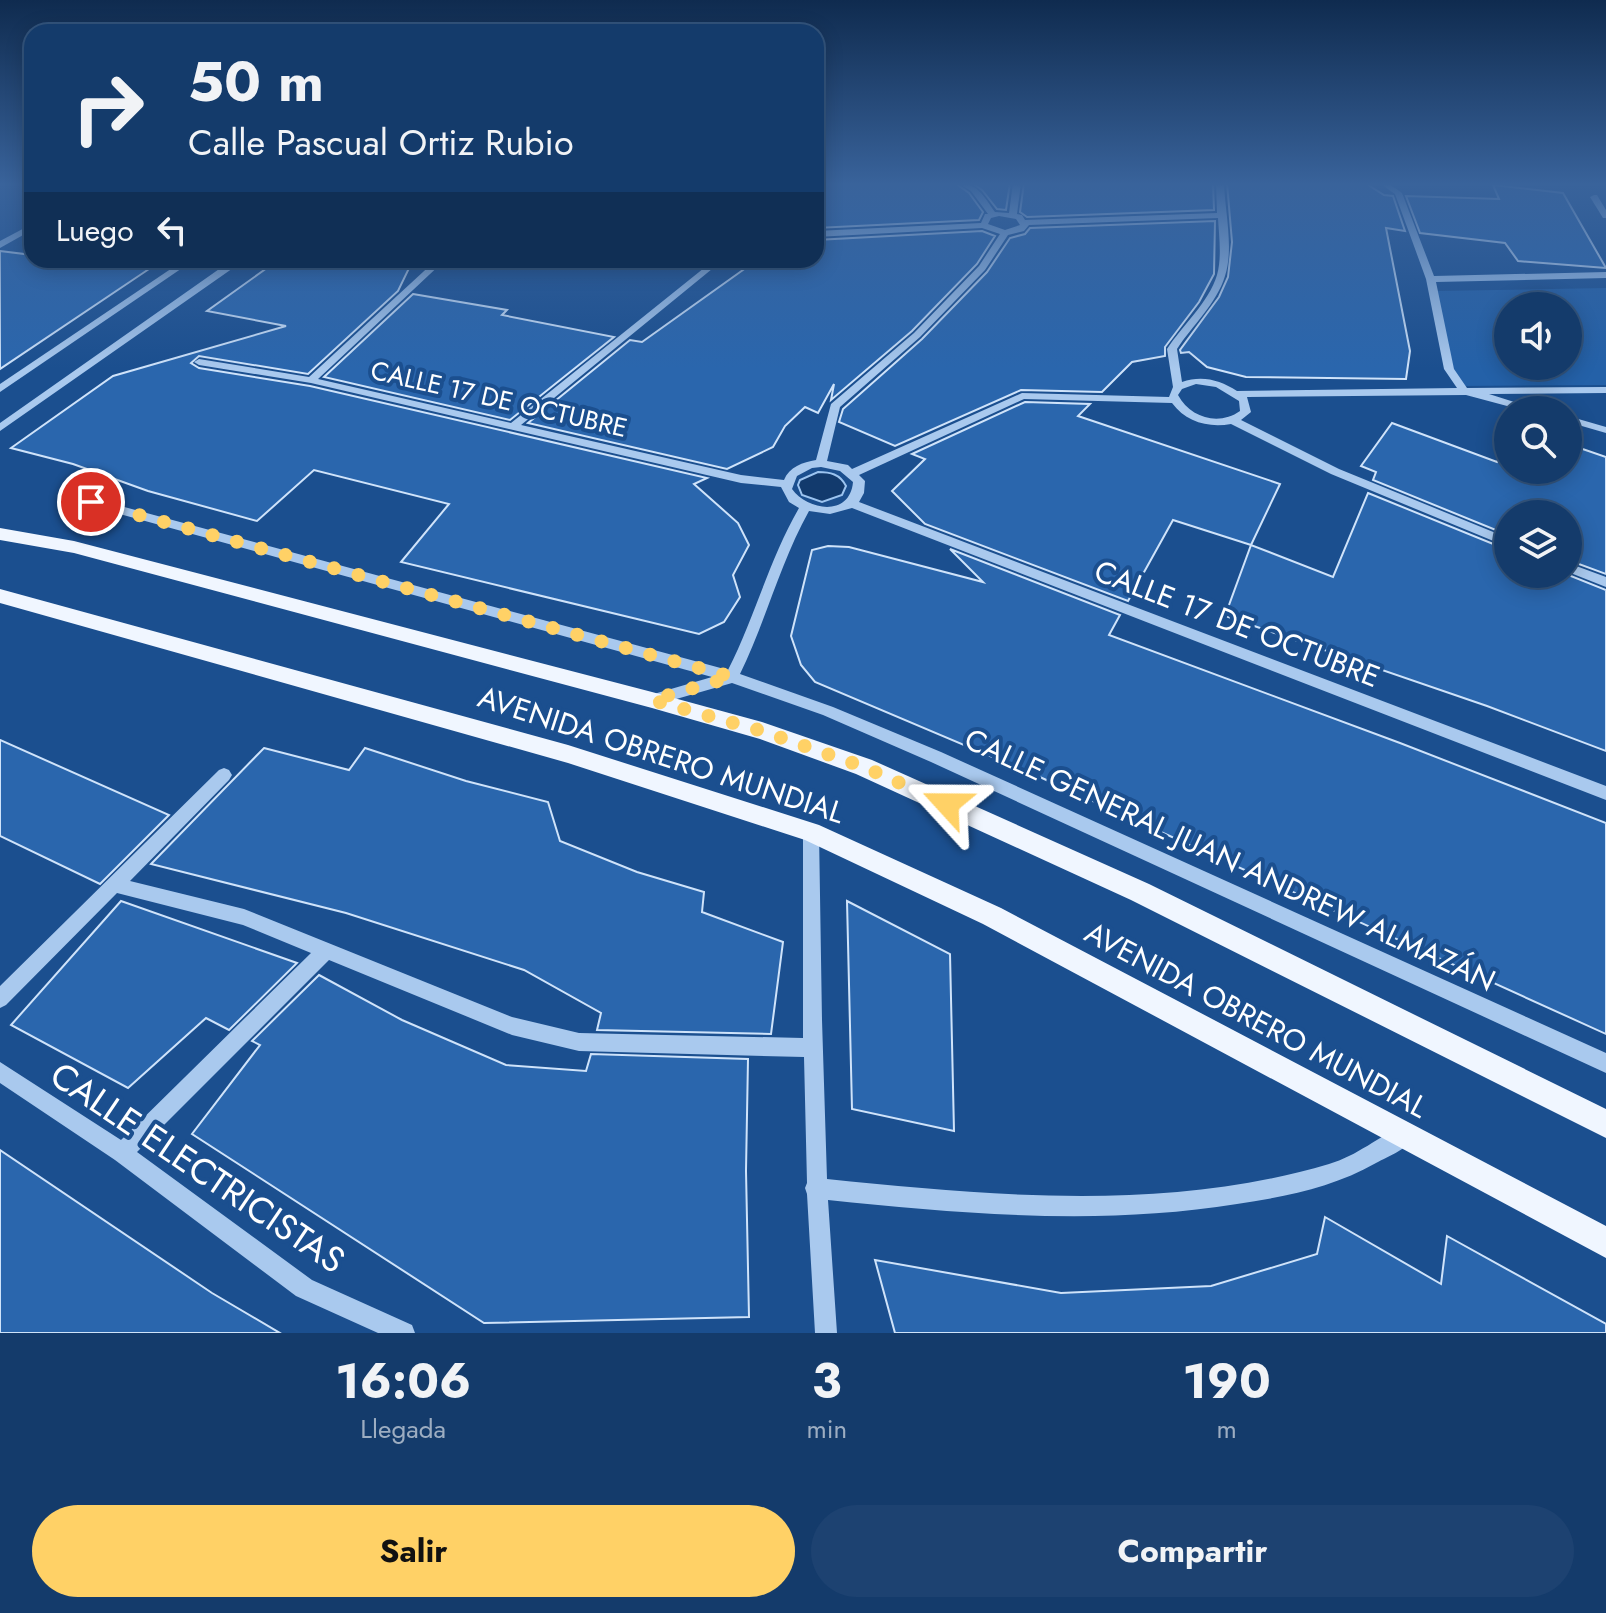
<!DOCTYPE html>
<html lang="es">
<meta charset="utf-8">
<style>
:root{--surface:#143b6b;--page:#1d4271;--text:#f1f3f6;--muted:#9dadc1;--line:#33557e;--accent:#ffd166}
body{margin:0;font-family:Jost,sans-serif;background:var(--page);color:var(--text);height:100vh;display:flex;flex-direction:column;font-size:30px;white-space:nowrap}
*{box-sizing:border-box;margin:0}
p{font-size:26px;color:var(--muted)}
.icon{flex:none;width:44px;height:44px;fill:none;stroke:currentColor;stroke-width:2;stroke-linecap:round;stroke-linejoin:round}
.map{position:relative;height:1333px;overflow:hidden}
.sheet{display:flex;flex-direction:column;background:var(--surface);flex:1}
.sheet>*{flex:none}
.banner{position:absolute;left:24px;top:24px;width:800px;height:244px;border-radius:24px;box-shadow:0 4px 20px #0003,0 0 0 2px var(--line);background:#143b6b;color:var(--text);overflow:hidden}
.buttons{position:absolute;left:1494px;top:292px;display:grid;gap:16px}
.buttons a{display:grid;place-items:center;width:88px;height:88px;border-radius:50%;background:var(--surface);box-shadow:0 4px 20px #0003,0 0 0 2px var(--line);font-size:40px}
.pin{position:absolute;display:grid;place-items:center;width:68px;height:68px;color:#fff;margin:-34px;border:4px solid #fff;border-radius:50%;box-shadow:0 2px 8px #0007}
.me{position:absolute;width:88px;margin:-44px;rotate:294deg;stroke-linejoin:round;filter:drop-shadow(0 0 6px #0008)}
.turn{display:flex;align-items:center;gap:28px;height:168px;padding:0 32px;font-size:36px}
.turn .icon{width:104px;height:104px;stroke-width:2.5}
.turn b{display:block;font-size:56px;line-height:68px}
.then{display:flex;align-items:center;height:76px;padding:0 32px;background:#0003;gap:16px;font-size:30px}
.eta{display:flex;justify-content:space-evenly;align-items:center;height:136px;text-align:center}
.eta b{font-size:48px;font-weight:700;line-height:56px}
.button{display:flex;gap:16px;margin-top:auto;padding:16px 32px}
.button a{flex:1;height:92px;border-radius:48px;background:var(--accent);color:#111;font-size:32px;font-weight:700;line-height:92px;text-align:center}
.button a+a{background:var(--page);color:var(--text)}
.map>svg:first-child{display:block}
</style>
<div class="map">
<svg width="1606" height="1333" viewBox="0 0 1606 1333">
<rect width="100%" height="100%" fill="#1b4f8f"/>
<path fill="#2461a8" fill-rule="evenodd" d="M1606 288V385L1458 386 1435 291ZM1508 306H1568V366H1508Z"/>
<path fill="#123a6d" stroke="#9cc4f0" stroke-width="2" d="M818 472C830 472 840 474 846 486L842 495 822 502 802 495 798 485 800 480Z"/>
<g fill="#2a66ad" stroke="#cfe3fa" stroke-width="2">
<polygon points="816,183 955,183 969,193 983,212 979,220 816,228"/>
<polygon points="972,183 1010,183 1006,210 997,209 982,190"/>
<polygon points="1024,183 1213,183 1214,210 1027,217 1020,212"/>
<polygon points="1227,183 1365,183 1384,195 1393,196 1405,231 1386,228 1410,351 1406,379 1246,377 1207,367 1189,352 1181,353 1180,350 1219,297 1228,277 1232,242"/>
<polygon points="1493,185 1563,193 1606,268 1518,261 1505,243 1420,233 1406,196 1499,199"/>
<polygon points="1215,221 1214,274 1199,302 1165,347 1165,356 1132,362 1102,392 1021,390 895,446 839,422 843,409 922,339 987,272 1010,238 1025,234 1030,228"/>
<polygon points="982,231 995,236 977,264 912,331 831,400 834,384 818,413 805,407 785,426 773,447 727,469 528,423 630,340 642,342 757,260 816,260 816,240"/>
<polygon points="0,251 32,255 32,260 73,260 149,269 0,369"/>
<polygon points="413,260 398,291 308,374 199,356 191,363 199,368 310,386 707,478 694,484 738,523 749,545 733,575 740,597 724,622 699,634 401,562 449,504 314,470 257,521 148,491 73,464 11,448 113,376 286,326 207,311 267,268"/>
<polygon points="413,294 507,310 502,315 614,337 510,420 324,377"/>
<polygon points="1025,402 1090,404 1078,416 1280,484 1251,545 1173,520 1128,601 925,524 892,491 925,459 912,454"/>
<polygon points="1392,423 1497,462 1508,443 1508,470 1568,470 1568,444 1606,457 1606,574 1568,560 1568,514 1508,514 1508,535 1373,480 1376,472 1361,466"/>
<polygon points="1368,493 1508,550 1508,574 1566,574 1606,590 1606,751 1487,706 1225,616 1251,545 1333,577"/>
<polygon points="828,546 849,547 983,582 950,549 1120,615 1109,635 1400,743 1606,823 1606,1034 1042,778 815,682 801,665 791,636 812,550"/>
<polygon points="0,740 169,815 100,884 0,836"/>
<polygon points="264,748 349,770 365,748 466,781 548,802 560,841 637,872 704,892 702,912 783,942 771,1034 597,1030 601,1013 524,970 346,913 151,864"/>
<polygon points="121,901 297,963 229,1030 206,1018 128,1088 11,1025"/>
<polygon points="847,901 950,954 954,1131 852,1109"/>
<polygon points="319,975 402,1020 506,1065 586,1071 591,1054 748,1059 746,1171 749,1317 484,1323 192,1134 260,1045 252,1041"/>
<polygon points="0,1150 212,1293 280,1333 0,1333"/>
<polygon points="1325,1217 1441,1284 1447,1236 1606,1324 1606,1333 895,1333 875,1260 1061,1293 1211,1286 1317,1254"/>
</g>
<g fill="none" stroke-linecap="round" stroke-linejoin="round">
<g fill="#a9c9ee" fill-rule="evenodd">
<path d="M958 183C977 182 985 198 995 212L1009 213 1013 183H1021L1017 214 1022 215 1025 220 1217 213 1216 183H1224C1225 212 1234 248 1225 276 1217 303 1192 326 1177 349L1182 382C1202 375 1220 380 1237 391L1457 388 1444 369 1426 279 1395 194 1379 183H1388L1402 193 1434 276 1606 272V278L1436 282 1454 369 1467 388 1606 387V393L1489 394 1539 410H1522L1466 395 1247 397 1251 412 1241 420 1339 469 1508 538V547L1331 474 1231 424C1208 428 1186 422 1172 403L1024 399 859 475 865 481 864 493 859 502 1606 786V800L852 508 830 514 809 511C780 563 766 621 740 674L833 707 941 752 1606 1053V1073L931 762 823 715 732 683 652 706 647 704 645 700 647 696 712 677 87 505 85 502 91 498 728 670C755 617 769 560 799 508L789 502 781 487 741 483 311 383 199 365 194 362 199 359 309 377 436 260H445L318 379 511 423 714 260H723L521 425 741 475 784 480C789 467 803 462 816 460L831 404 914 333 979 266 1000 234 982 228 816 237V231L981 223 985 214H988L971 191ZM999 216 1016 219 1020 225 1005 230 988 224 991 218ZM1218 218C1219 236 1222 257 1217 275 1209 302 1182 326 1167 349L1173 387 1169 397 1022 393 852 469 848 465 827 461 840 407 920 337 985 270 1008 235 1024 231 1029 225ZM1196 384 1216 387 1239 401 1240 411C1219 426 1190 418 1178 395L1182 389ZM821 467 840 471 853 482C850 517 808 511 792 489L797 476 812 468Z"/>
<polygon points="1594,195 1597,195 1606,210 1606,218 1603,218 1590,197"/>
<polygon points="32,224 32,230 0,248 0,241"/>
<polygon points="184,260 194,260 0,392 0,384"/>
<polygon points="232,260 308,260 304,263 236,266 0,431 0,423"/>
<polygon points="1568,416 1606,427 1606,433 1568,422"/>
<polygon points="1568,563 1606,577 1606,587 1568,572"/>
<path d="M224 768 229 770 232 775 229 780 130 881 244 909 512 1017 579 1033 803 1038V832L805 827 811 825 817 827 819 832 822 1020 827 1179C993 1196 1167 1212 1329 1164 1357 1156 1379 1136 1405 1125L1412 1128 1415 1135C1410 1148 1389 1156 1376 1163 1334 1187 1285 1197 1237 1204 1101 1226 964 1214 828 1200L837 1333H815L807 1194 805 1188 807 1183 804 1057 579 1051 512 1035 329 960 137 1152 312 1280 412 1325 415 1333H378L296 1296 115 1160 0 1083V1062L121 1140 311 953 243 925 117 893 6 1005 0 1008V986L219 770Z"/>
</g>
<g fill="#f0f6ff" fill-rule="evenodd">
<polygon points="0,528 74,541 652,692 762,722 872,760 1149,884 1606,1109 1606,1138 1131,900 856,774 760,739 652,708 74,553 0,540"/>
<polygon points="0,589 568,745 819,825 1001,908 1606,1226 1606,1258 983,924 805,840 568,763 0,603"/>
</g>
</g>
<linearGradient id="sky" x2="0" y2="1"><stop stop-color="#0f2b4f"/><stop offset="0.5" stop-color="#39639b"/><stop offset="1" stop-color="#39639b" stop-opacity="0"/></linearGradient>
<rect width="1606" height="369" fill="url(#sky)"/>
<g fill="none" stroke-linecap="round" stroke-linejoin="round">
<polyline stroke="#ffd166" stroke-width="14" stroke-dasharray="0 25.2" points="91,502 732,677 652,700 762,731 864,767 947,804"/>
</g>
<g text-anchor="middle" stroke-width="8" stroke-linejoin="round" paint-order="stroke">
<g font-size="26" fill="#fff" stroke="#1b4f8f">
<text transform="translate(499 399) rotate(13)" y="9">CALLE 17 DE OCTUBRE</text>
</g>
<g font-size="30" fill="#fff" stroke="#1b4f8f">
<text transform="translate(1237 624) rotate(21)" y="10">CALLE 17 DE OCTUBRE</text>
<text transform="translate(661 755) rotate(18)" y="10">AVENIDA OBRERO MUNDIAL</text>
<text transform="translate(1230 860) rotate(25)" y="10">CALLE GENERAL JUAN ANDREW ALMAZÁN</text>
<text transform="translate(1256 1020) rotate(28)" y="10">AVENIDA OBRERO MUNDIAL</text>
</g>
<g font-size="36" fill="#fff" stroke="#1b4f8f">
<text transform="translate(198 1167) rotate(34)" y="13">CALLE ELECTRICISTAS</text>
</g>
</g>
</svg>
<div class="buttons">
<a><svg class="icon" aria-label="sound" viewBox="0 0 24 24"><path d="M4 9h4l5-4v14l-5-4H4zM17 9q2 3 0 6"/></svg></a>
<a><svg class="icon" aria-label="search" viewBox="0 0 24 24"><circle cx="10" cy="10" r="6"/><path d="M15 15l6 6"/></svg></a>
<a><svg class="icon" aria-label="layers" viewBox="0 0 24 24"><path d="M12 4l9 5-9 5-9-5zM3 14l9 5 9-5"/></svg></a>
</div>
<div class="pin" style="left:91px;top:502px;background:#d93025"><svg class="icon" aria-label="arrive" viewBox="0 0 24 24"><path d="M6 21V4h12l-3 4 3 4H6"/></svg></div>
<svg class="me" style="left:947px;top:804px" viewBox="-20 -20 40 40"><path d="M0-17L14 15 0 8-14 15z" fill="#ffd166" stroke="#fff" stroke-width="4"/></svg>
<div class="banner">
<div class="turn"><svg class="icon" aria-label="right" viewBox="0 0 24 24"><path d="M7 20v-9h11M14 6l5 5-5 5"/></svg><div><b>50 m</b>Calle Pascual Ortiz Rubio</div></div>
<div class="then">Luego<svg class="icon" aria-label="left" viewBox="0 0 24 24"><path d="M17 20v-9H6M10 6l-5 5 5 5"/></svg></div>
</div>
</div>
<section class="sheet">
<div class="eta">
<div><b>16:06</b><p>Llegada</p></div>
<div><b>3</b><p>min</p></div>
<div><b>190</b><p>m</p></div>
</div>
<div class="button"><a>Salir</a><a>Compartir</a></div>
</section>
